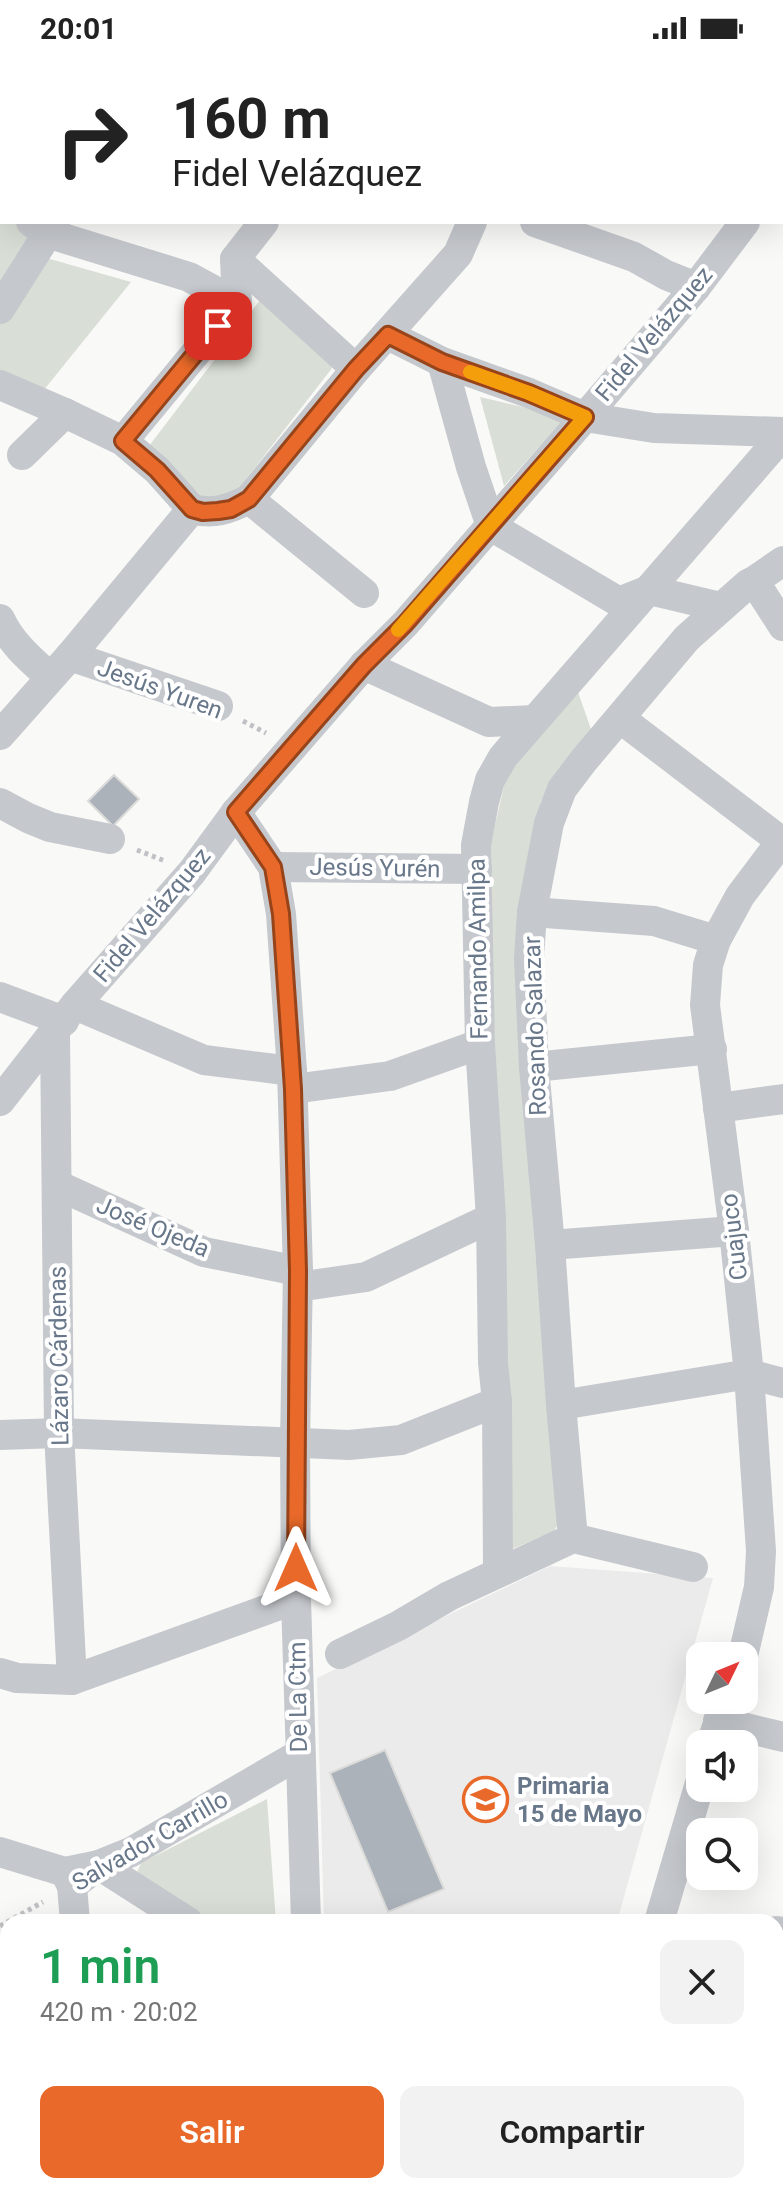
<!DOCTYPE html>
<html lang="es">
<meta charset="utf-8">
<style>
:root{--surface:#fff;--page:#f2f2f2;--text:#222;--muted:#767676;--accent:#e86929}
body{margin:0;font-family:Roboto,sans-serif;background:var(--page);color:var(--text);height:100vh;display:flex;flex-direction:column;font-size:30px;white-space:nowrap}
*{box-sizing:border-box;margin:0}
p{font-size:26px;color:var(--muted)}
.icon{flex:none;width:44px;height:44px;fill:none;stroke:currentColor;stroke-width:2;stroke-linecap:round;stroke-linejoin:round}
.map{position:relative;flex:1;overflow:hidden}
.sheet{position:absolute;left:0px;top:1858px;width:784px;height:280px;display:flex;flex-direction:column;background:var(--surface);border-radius:24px 24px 0 0;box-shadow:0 8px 32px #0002}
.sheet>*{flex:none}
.banner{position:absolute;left:0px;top:0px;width:784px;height:168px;box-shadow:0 8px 32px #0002;background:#fff;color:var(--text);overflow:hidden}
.needle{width:52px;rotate:47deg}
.controls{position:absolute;left:686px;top:1586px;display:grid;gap:16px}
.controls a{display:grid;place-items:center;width:72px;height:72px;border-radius:16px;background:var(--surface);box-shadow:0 8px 32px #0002;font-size:40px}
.pin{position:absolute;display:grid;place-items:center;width:68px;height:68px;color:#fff;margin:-34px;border-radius:16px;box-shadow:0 4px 12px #0006}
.me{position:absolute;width:88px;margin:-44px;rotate:0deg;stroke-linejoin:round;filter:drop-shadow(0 0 6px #0008)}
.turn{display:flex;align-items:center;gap:28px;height:168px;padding:0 40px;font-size:36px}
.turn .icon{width:104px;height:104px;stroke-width:2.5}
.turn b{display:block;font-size:56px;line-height:68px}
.round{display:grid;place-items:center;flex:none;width:84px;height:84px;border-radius:16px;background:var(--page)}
.head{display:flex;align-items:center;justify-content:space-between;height:136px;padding:0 40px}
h1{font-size:48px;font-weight:600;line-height:60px;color:#1e9e55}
.button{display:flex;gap:16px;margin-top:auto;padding:16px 40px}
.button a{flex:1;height:92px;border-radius:16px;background:var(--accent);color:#fff;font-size:32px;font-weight:600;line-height:92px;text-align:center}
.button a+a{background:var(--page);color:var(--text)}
.status{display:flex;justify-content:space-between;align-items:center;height:56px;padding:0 40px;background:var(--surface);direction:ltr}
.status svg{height:22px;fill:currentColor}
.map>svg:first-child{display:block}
</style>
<div class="status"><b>20:01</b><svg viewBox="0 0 49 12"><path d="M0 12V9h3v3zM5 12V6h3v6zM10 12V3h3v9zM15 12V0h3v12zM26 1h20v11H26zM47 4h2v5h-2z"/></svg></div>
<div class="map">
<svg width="783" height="2138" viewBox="0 0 783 2138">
<rect width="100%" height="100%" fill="#f9faf7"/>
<g fill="#eaebea">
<polygon points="550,1510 713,1522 617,1866 324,1866 317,1622"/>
<polygon points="348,2130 543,2130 541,2138 350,2138"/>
</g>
<g fill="#d9dfd6">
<polygon points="0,0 111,0 112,2 2,2 2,166 34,166 50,203 131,226 43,335 0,326"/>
<polygon points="263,240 336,307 234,439 205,445 149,390"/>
<polygon points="480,341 566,361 504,430"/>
<polygon points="578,636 593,679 541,745 519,860 561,1463 554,1475 510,1494 489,795 507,717"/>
<polygon points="267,1743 276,1866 202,1866 132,1828 141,1807"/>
</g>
<g fill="#abb2ba" stroke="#dbdbd9" stroke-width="2">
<polygon points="114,719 139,743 113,770 88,745"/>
<polygon points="385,1694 444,1833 388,1856 330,1717"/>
</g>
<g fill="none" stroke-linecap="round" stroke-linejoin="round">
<g stroke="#bfc1c4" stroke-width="5" stroke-dasharray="4 4" stroke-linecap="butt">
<polyline points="243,665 266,677"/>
<polyline points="137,794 165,805"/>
<polyline points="0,1870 43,1846"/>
</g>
<g stroke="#c5c8cd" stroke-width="30">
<polyline points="585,0 591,2"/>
<polyline points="766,0 766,2"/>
<polyline points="143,2 145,0"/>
<polyline points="322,2 324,0"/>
<polyline points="782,122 783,123"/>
<polyline points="0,145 2,146"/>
<polyline points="31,166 47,177 189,221 237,247"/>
<polyline points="535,166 634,201 666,219 696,231"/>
<polyline points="235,203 356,313"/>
<polyline points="0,253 55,166"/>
<polyline points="388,279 442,306 529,337 585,361 654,372 783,376"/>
<polyline points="442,306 471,411 491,470 619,546 649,534 721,551"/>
<polyline points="0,329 65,357 123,385 157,414 192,453"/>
<polyline points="123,385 237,247 235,203 264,166"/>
<polyline points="22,399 65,357"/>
<polyline points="249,443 364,537"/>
<polyline points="754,525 783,570"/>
<path d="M0 563C11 587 30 603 50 621"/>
<polyline points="70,600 218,650"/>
<polyline points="364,609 489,666 534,664"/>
<polyline points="621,663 781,785"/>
<path d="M0 679 70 600 192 453C213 459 230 453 249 443L356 313 458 198 472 166"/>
<polyline points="0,747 28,762 50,771 110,783"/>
<polyline points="236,756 273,811 281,858 292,1015 298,1215 295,1387 296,1543 306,1866"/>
<polyline points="273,811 477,813"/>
<polyline points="532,856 654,865 716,884"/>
<polyline points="0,941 64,965"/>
<polyline points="75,949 204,1004 292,1015"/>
<polyline points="55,976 59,1377 72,1624"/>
<polyline points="534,1011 712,993"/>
<polyline points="293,1033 390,1020 480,988"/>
<polyline points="0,1045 75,949 192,816 236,756 364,609 405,568 585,361 696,231 745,166"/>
<polyline points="718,1052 783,1043"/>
<polyline points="57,1129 204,1196 298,1215"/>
<polyline points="550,1189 734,1175"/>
<polyline points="298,1231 366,1221 491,1162"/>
<polyline points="561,1349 749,1318 783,1327"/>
<polyline points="0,1379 59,1377 349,1389 401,1384 497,1346"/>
<polyline points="573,1482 561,1349 550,1189 534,1011 529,903 532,856 549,767 562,733 584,704 687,582 748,528 754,525 783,505"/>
<polyline points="498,1515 497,1346 493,1307 491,1162 480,988 476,789 484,746 490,724 503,701 783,379"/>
<polyline points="340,1598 398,1570 449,1540 573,1482 693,1511"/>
<polyline points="743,1600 759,1531 761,1495 749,1318 734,1175 705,949 708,909 716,884 740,840 783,783"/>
<polyline points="0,1617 17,1622 72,1624 296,1543"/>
<polyline points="718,1665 783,1681"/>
<polyline points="711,1688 726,1644"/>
<polyline points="0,1796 65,1816 99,1809 188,1866"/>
<polyline points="65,1816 72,1830 75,1866"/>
<polyline points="72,1830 99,1809 131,1796 300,1698"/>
<polyline points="659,1866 700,1727"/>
<polyline points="776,1875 783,1876"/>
<polyline points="776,1943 783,1948"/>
<polyline points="0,2065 8,2061"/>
<polyline points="322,2130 322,2138"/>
<polyline points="702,2130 719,2138"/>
<polyline points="576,2138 578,2130"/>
</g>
</g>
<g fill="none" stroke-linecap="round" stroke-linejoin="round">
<defs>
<polyline id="route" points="218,270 123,385 157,414 192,453 203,456 218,455 231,453 249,443 356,313 388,279 442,306 529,337 585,361 405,568 364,609 236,756 273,811 281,858 293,1033 298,1215 296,1512"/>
</defs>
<use href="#route" stroke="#97441b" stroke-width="20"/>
<use href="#route" stroke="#e86929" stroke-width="14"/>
<polyline stroke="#f59e0b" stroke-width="14" points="398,574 585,361 529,337 470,316"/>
</g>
<defs>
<symbol id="school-ring" viewBox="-11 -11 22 22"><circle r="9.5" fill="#fff" stroke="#e86929" stroke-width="1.5"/><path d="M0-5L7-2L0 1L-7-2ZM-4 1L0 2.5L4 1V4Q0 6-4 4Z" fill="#e86929"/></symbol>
</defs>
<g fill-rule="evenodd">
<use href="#school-ring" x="460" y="1718" width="51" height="51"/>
</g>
<g text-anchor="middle" stroke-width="8" stroke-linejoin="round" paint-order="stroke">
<g font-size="24" fill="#687789" stroke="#fff">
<text transform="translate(654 278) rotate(-50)" y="8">Fidel Velázquez</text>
<text transform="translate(160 633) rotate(20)" y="8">Jesús Yuren</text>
<text transform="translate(375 812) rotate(1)" y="8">Jesús Yurén</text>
<text transform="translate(152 859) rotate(-50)" y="8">Fidel Velázquez</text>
<text transform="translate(478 893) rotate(-91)" y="8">Fernando Amilpa</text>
<text transform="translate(535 970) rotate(-92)" y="8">Rosando Salazar</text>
<text transform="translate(153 1171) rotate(23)" y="8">José Ojeda</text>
<text transform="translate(734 1181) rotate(-97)" y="8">Cuajuco</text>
<text transform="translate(59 1300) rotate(-91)" y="8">Lázaro Cárdenas</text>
<text transform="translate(298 1641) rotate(-91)" y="8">De La Ctm</text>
<text transform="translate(150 1785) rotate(-30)" y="8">Salvador Carrillo</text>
</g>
<g font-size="24" font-weight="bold" fill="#687789" stroke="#fff" text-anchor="start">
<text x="517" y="1738">Primaria<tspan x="517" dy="28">15 de Mayo</tspan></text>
</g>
</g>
</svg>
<div class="controls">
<a><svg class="needle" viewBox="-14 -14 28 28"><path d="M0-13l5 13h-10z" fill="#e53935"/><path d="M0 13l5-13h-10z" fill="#767676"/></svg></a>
<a><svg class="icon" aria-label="sound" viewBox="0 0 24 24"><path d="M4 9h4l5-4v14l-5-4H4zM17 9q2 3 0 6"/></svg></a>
<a><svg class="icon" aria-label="search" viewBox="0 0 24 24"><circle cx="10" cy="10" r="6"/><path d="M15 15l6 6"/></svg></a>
</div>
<div class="pin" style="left:218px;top:270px;background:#d93025"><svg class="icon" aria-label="arrive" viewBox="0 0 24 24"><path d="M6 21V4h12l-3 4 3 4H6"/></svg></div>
<svg class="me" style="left:296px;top:1512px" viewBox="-20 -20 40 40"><path d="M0-17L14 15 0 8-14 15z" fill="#e86929" stroke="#fff" stroke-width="4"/></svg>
<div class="banner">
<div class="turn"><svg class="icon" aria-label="right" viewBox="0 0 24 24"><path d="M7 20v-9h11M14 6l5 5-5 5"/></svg><div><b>160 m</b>Fidel Velázquez</div></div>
</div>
<section class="sheet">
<div class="head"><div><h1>1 min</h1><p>420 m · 20:02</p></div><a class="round"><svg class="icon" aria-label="close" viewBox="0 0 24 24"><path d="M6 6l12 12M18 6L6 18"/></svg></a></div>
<div class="button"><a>Salir</a><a>Compartir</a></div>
</section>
</div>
